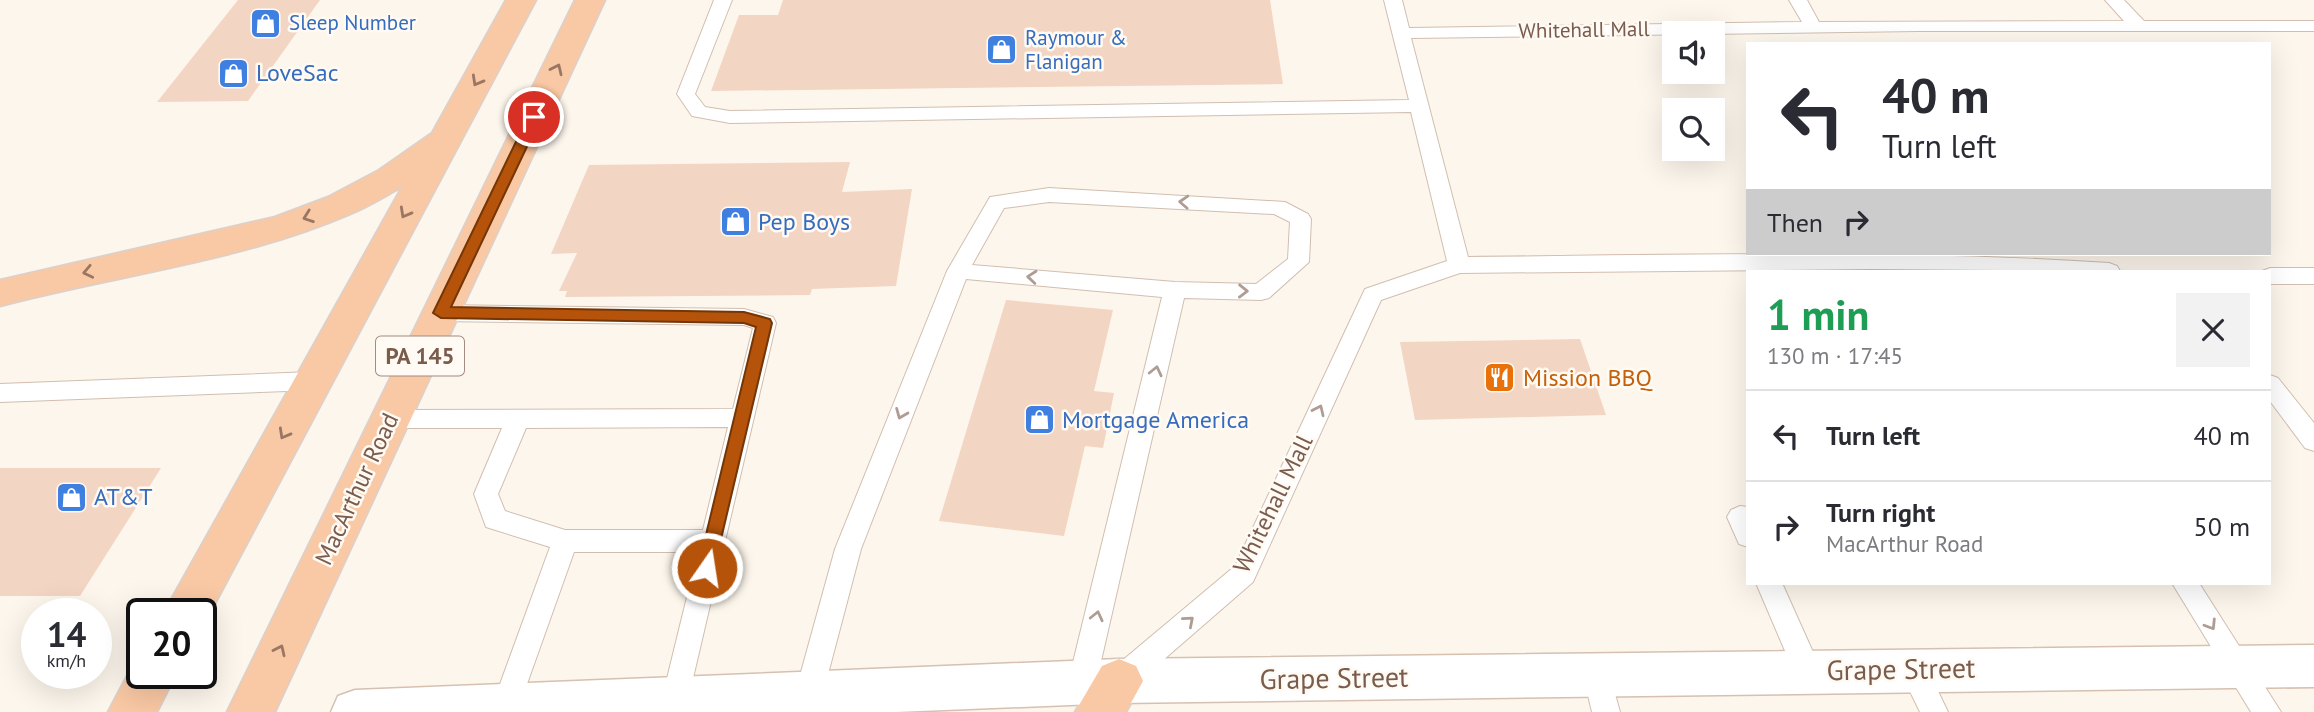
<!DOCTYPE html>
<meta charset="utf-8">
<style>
:root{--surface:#fff;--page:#f2f2f3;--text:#2b2b33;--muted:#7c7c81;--line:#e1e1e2}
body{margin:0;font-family:"PT Sans",sans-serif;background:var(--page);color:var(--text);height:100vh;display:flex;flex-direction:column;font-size:26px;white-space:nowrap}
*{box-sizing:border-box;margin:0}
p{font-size:23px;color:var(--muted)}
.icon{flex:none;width:38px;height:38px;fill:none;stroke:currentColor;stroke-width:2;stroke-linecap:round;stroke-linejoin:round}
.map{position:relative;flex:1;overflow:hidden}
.panel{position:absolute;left:1746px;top:270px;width:525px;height:315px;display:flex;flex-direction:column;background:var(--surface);border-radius:0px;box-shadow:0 7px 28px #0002}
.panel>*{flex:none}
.guide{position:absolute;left:1746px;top:42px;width:525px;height:214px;border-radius:0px;box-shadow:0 7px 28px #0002;background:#fff;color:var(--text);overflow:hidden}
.controls{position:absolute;left:1662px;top:21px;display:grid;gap:14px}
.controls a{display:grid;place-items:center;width:63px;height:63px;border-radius:0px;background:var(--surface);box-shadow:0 7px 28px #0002;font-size:35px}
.speed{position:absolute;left:21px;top:598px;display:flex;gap:14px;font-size:35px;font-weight:700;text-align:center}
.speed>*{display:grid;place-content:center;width:91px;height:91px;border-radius:50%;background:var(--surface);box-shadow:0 7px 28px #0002;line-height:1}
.speed small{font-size:18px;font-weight:400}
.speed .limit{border:4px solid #111;border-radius:10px;background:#fff;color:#111}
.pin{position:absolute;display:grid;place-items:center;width:60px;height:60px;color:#fff;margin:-30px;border:4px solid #fff;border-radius:50%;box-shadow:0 2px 7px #0007}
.me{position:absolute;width:77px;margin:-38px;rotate:13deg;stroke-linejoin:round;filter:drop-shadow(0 0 5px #0008)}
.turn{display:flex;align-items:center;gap:24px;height:147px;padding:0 21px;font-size:32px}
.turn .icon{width:91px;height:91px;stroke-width:2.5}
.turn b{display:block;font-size:49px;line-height:60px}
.then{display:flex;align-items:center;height:66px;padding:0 21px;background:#0003;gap:14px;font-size:26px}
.round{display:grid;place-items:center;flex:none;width:74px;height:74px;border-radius:0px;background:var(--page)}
.head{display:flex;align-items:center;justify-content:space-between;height:119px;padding:0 21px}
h1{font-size:42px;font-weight:800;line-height:52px;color:#1e9e55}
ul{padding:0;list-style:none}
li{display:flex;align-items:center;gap:21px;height:91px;padding:0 21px;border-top:2px solid var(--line)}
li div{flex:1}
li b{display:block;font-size:26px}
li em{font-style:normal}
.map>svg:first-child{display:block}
</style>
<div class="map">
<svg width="2314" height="712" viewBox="0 0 2314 712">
<rect width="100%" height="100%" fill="#fdf6ec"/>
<g fill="#f3d5c3">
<polygon points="238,0 320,0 248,101 157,102"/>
<polygon points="783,0 1270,0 1283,84 711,91 739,15 778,15"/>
<polygon points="850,162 842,192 912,189 896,286 812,289 810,295 565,297 567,291 559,291 577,253 551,254 589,165"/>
<polygon points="1006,300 1113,310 1094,391 1114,393 1103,448 1085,446 1064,536 939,521"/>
<polygon points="1580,339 1606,415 1415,420 1400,342"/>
<polygon points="0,468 161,468 80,596 0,596"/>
</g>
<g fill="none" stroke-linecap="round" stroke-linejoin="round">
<defs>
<g id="service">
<path d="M714 0H732L695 94 705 107 730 111 1409 100 1384 0H1402L1409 28 1802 22 1789 0H1807L1819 22 2124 21 2105 0H2124L2144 21H2314V31H1918L1411 38 1468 257C1682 255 1896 249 2109 263L2117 266 2120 271 1871 269 1460 273 1381 300 1253 582 1131 688 1121 692 1111 688 1107 679 1111 670 1235 566 1365 289 1447 261 1411 112 730 123 692 116 677 94Z"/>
<path d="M1049 188 1285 202 1308 214 1311 219 1309 262 1269 298 1261 300 1184 298 1096 683 1092 692 1082 696 1072 692 1068 683 1162 297 966 279 861 549 818 712H790L835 549 947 271 990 197ZM1049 202 1274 214 1290 222 1288 259 1256 284 1175 282 972 265 1004 208Z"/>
<polygon points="2270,268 2314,268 2314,284 2270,284 2270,271 2262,271"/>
<path d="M441 305 744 309 773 317 776 323 686 708 676 712 666 708 662 699 698 552H574L517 712H495L492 706 550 547 486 527 474 494 502 428H390L382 426 378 419 382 412 390 410 733 409 753 328 744 325 441 321 433 319 430 313 433 307ZM728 427 703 530H565L505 511 498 494 526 428Z"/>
<polygon points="313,372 321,375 325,381 321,387 313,390 0,402 0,384"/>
<polygon points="2270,375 2278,378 2314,423 2314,451 2305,448 2270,401"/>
<polygon points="1740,506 1748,507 1748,547 1739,544 1727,517 1731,510"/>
<polygon points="1756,583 1782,583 1821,670 1817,679 1807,683 1797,679"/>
<polygon points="2172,583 2199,583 2281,712 2251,712"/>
<polygon points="1913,656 1923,660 1948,712 1920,712 1899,669 1903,660"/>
<polygon points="1597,661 1607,665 1620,712 1592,712 1583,674 1587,665"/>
</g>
<polygon id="secondary" points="2314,645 2314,687 1119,703 896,712 331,712 338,696 355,690 1119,659"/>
<g id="trunk">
<path d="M506 0H536L202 628 201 614H163L402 187C385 196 368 207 350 214 239 262 116 275 0 306V280L275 217 328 197 379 170 432 133Z"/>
<polygon points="575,0 605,0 275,712 227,712"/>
<polygon points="142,657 142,674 176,674 157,712 108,712 136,659"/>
<polygon points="1119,659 1136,666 1143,681 1126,712 1075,712 1102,666"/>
</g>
</defs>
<use href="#service" stroke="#d1beb0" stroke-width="2"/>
<use href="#secondary" stroke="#d6c0b0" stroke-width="3"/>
<use href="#trunk" stroke="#dad1cd" stroke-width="3"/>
<use href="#service" fill="#fff" fill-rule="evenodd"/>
<use href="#secondary" fill="#fff" fill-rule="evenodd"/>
<use href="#trunk" fill="#f9c8a4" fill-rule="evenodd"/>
</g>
<defs><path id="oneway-chevron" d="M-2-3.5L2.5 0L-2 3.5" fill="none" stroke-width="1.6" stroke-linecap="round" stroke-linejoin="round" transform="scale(1.75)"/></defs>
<g stroke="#9a7763">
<use href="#oneway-chevron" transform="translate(557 69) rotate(-65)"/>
<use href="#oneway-chevron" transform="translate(477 81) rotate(119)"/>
<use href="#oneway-chevron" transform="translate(405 213) rotate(119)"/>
<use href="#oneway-chevron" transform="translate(308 217) rotate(160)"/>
<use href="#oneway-chevron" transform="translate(88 272) rotate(168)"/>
<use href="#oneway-chevron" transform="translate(284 434) rotate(119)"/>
<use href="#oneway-chevron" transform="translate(280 650) rotate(-65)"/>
</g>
<g stroke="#af9d94">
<use href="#oneway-chevron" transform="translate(1184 202) rotate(-177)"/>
<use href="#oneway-chevron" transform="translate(1032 277) rotate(-175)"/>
<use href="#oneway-chevron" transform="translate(1243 291) rotate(1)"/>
<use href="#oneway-chevron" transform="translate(1156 371) rotate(-77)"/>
<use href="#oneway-chevron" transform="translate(1319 410) rotate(-65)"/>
<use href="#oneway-chevron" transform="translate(901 414) rotate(112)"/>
<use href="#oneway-chevron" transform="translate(1097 616) rotate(-77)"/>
<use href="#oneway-chevron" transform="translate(1189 621) rotate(-41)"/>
<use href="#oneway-chevron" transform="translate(2211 625) rotate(58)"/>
</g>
<polygon fill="#b45309" stroke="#753606" stroke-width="2" points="534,112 541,117 451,307 744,312 770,319 772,323 713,573 707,576 700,573 698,568 756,327 744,323 441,318 433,313 528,117"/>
<defs>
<symbol id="shop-square" viewBox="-11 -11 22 22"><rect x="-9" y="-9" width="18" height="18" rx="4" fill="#3f7fe0" stroke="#fffaf3"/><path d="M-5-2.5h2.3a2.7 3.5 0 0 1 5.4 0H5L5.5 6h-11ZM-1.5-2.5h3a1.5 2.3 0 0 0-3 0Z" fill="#fff"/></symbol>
<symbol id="restaurant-square" viewBox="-11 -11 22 22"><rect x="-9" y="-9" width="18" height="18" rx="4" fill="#e8710a" stroke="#fffaf3"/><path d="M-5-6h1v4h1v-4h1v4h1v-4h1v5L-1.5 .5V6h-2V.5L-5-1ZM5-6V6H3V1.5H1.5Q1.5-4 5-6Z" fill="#fff"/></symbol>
</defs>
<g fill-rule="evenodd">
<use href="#shop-square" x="248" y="6" width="35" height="35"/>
<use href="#shop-square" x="984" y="32" width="35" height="35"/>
<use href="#shop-square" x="216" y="56" width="35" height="35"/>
<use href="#shop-square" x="718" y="204" width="35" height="35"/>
<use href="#restaurant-square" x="1482" y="360" width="35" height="35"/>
<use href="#shop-square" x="1022" y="402" width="35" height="35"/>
<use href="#shop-square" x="54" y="480" width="35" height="35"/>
</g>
<g text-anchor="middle" stroke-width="5" stroke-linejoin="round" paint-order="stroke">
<g font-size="21" fill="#366cbe" stroke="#fffaf3" text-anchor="start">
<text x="289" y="30">Sleep Number</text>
<text x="1025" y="45">Raymour &amp;<tspan x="1025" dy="24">Flanigan</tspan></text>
</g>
<g font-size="21" fill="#7a5c4d" stroke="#fffaf3">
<text transform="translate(1584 30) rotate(-1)" y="7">Whitehall Mall</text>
</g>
<rect fill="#fffaf3" stroke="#a28b7f" stroke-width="2" x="376" y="336.5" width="88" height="39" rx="5"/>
<g font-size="23" font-weight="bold" fill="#7a5c4d">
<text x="420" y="364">PA 145</text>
</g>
<g font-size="24" fill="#366cbe" stroke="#fffaf3" text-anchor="start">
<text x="256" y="81">LoveSac</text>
<text x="758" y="230">Pep Boys</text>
<text x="1062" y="428">Mortgage America</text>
<text x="94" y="505">AT&amp;T</text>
</g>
<g font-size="24" fill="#c56008" stroke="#fffaf3" text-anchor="start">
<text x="1523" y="386">Mission BBQ</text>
</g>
<g font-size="24" fill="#7a5c4d" stroke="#fffaf3">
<text transform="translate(357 489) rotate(-65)" y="8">MacArthur Road</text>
<text transform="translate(1273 504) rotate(-64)" y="8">Whitehall Mall</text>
</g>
<g font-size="28" fill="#7a5c4d" stroke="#fffaf3">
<text transform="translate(1901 669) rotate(-1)" y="10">Grape Street</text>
<text transform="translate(1334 678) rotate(-1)" y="10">Grape Street</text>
</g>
</g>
</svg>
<div class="controls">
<a><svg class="icon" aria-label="sound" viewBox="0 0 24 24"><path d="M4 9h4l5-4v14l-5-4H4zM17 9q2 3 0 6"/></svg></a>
<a><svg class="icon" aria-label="search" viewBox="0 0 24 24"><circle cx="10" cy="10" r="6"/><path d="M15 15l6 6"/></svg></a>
</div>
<div class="speed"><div>14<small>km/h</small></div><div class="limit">20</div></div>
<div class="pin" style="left:534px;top:117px;background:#d93025"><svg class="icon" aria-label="arrive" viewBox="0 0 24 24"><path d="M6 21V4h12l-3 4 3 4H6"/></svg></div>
<svg class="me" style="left:707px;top:568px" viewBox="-20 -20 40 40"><circle r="17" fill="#b45309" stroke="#fff" stroke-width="3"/><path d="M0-11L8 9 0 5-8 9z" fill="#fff"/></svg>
<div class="guide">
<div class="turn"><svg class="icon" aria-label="left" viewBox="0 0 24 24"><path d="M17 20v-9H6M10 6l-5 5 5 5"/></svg><div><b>40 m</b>Turn left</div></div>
<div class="then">Then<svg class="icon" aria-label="right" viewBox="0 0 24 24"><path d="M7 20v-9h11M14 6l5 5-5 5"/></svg></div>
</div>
<section class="panel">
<div class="head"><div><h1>1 min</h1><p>130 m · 17:45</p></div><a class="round"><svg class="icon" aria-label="close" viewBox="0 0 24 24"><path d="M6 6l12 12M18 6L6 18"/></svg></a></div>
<ul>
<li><svg class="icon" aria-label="left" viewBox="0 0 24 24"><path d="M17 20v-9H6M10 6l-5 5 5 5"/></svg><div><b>Turn left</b></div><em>40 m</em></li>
<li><svg class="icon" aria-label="right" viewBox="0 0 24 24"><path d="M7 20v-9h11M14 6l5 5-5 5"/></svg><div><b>Turn right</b><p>MacArthur Road</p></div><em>50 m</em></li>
</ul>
</section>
</div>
